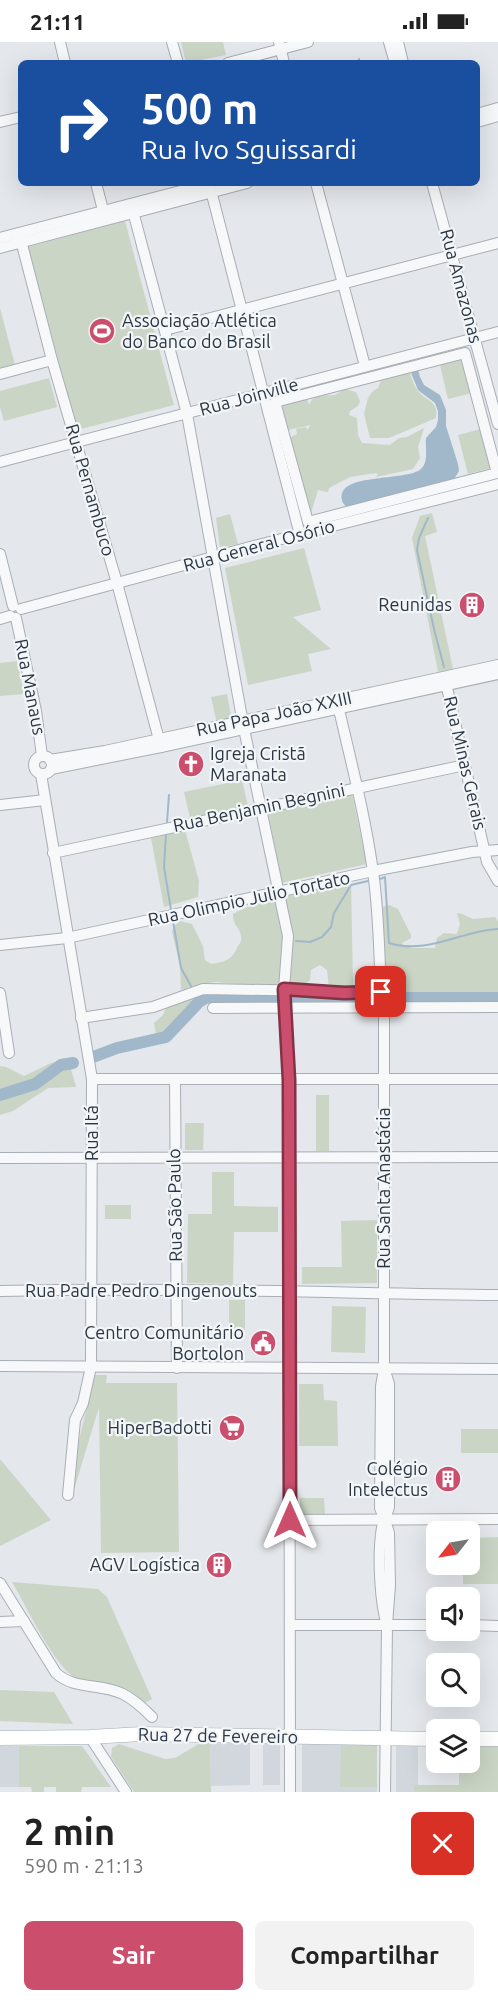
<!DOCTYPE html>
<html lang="pt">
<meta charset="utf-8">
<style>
:root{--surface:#fff;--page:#f2f2f2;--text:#222;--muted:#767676;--accent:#cb4e6d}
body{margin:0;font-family:Ubuntu,sans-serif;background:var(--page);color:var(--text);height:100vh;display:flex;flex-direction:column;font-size:22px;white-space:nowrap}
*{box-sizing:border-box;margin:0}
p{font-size:20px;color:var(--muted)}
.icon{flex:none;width:33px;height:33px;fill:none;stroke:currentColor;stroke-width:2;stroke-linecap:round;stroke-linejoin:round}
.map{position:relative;height:1750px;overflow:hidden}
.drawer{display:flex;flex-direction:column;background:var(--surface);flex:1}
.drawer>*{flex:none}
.top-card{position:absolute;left:18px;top:18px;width:462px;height:126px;border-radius:9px;box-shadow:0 6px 24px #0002;background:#1a4fa0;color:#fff;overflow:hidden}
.needle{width:39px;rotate:239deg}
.tools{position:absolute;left:426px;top:1479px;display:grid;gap:12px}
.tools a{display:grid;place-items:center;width:54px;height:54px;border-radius:9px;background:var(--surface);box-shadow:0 6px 24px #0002;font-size:30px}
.pin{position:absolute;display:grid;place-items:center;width:51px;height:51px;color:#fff;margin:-26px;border-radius:12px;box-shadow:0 3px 9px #0006}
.me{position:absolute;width:66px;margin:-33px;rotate:0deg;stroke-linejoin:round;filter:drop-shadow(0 0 4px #0008)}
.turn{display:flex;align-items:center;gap:21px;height:126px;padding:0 24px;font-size:27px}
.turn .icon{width:78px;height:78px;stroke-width:2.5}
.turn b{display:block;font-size:42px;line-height:51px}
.round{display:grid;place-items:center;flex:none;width:63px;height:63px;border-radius:9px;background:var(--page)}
.overview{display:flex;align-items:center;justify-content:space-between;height:102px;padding:0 24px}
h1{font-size:36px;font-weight:700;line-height:45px}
.action{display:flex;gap:12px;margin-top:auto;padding:12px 24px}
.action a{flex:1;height:69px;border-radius:9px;background:var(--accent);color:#fff;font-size:24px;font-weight:700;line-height:69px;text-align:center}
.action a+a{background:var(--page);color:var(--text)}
.status{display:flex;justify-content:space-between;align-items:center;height:42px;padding:0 30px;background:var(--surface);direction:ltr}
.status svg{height:16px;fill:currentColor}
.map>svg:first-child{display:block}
</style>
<div class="status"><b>21:11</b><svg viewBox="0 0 49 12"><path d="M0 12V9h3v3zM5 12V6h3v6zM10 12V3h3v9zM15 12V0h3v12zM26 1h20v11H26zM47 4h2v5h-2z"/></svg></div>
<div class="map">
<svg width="498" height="1750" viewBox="0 0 498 1750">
<rect width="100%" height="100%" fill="#e4e7eb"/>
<g fill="#d2d7dd">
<polygon points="210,1700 250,1701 250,1743 211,1744"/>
<rect x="263" y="1701" width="17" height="42"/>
<polygon points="302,1702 341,1702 341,1745 377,1745 377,1750 302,1750"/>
<polygon points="396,1703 418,1703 418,1743 414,1743 414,1750 396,1750"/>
<rect x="0" y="1704" width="19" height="41"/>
</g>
<g fill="#cbd5c5">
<polygon points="181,0 223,0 226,13 186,21"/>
<polygon points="125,179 174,363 77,388 28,205"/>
<polygon points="0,266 15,323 0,327"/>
<polygon points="463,317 472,351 448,357 440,323"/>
<path d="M402 330 410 331C412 337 414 344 418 349 427 360 439 359 436 376L389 396H370L364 372 368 356 373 349 378 346 381 338 387 334Z"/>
<polygon points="49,336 57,365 4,379 0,365 0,349"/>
<path d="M345 347 356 350 360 359 358 364 350 369 349 373 357 376 358 393 362 401 390 403 399 396 407 395 424 386 418 405 420 416 413 427 376 435 378 432 376 431 350 435 329 446 328 450 318 448 309 478 289 399 291 395 297 392 296 387 306 385 307 388 311 383 288 388 282 363 307 357 309 363C314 350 324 354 335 353Z"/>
<polygon points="481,387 491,426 468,432 458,393"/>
<polygon points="432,471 437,490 425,494 453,627 438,630 412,496 420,474"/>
<polygon points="230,472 238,502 220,506 216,476"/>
<polygon points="304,506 321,568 293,575 331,607 308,612 312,629 248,643 225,526"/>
<polygon points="17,619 24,652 0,654 0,621"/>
<polygon points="227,652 232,678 217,682 211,655"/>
<polygon points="242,738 248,764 190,776 184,750"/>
<polygon points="352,752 367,822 281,841 268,769"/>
<polygon points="185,788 199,839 198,855 164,865 151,796"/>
<path d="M351 838 353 943 349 947H329L327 928 320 923 311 928 310 938 306 942 256 944 216 940 200 942 181 948 180 924 172 890 173 885 180 879 192 882 203 904 205 918 211 922C225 920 232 918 238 904 240 902 242 898 241 895 241 886 233 885 233 872 270 853 310 847 351 838Z"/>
<polygon points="389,863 398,867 411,893 411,896 402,901 404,904 414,906 435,906 437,896 444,891 457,892 460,882 457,871 462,872 473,877 495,875 498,879 498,950 386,953 381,869 382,865"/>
<polygon points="203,950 171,988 162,993 156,992 154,981 163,973 167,964"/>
<polygon points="68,1017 76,1045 48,1046 13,1069 0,1073 0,1024 6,1025 24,1034 51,1021"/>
<rect x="316" y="1053" width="13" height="56"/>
<polygon points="185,1081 204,1081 203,1108 185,1108"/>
<polygon points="212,1130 234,1130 234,1164 278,1165 278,1190 234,1190 233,1242 187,1241 188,1172 212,1172"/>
<rect x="105" y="1163" width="26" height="14"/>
<polygon points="377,1178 377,1241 302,1242 302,1225 342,1225 341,1179"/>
<rect x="229" y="1258" width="16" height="30"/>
<polygon points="332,1264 366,1265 365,1311 331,1310"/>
<polygon points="95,1333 107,1333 106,1341 177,1341 179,1510 101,1511 99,1365 70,1461 75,1414"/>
<polygon points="299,1342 323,1342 324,1358 337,1359 338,1404 299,1404"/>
<rect x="461" y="1387" width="37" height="24"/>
<polygon points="0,1417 51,1478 0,1504"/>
<polygon points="300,1456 324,1456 325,1472 300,1472"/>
<polygon points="498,1495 498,1542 463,1542 463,1523 470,1522 470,1496"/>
<path d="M12 1540 98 1547 107 1555 152 1657 145 1661C140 1657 136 1652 130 1649 114 1640 93 1645 76 1636 54 1625 26 1563 12 1540Z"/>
<polygon points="0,1648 54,1650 73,1682 0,1679"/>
<polygon points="202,1700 210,1700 211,1750 134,1750 111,1715 112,1706 119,1702 165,1717 175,1716"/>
<polygon points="341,1702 377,1703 377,1745 340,1745"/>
<polygon points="470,1702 498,1702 498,1750 414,1750 414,1743 459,1743 459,1721 470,1720"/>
<polygon points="19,1704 82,1704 111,1745 82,1745 81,1750 56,1750 56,1745 44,1745 44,1750 32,1750 31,1745 19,1745"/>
</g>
<path fill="#a0b8ca" d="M417 324 420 335 424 343 440 353 446 368V384L458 422 459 429 453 439 351 467C347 465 343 463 342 458 336 430 406 440 421 427 429 420 425 405 426 396L436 385 438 378V369L435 361 418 348 409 326Z"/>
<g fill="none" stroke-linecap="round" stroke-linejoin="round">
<g stroke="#a0b8ca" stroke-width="2">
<polyline points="359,17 359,21"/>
<polyline points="428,476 419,496 417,508 434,587 444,625"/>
<polyline points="167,780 169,753"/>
<polyline points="166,792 164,825 171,868"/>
<path d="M380 837 385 835 389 901C428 913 460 889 498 887"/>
<polyline points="173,879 181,926 191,944"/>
<polyline points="296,899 310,900 322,895 331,885 334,871 351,843 368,839"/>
<polyline points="196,955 199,960"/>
</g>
<g stroke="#a0b8ca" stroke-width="12">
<polyline points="93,1015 117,1006 166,995 199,960 207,955 227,958 237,956 498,956"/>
<polyline points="0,1053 35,1042 61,1023 73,1021"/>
</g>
<defs>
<g id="minor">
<polyline points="60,0 65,21"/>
<polyline points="172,0 178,21"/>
<polyline points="279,0 284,21"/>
<polyline points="389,0 395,21"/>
<polyline points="398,0 403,21"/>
<polyline points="228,21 308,0"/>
<polyline points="477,72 498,66"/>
<polyline points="0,80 21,75"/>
<polyline points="477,80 498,74"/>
<polyline points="96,141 105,176"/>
<polyline points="209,141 300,493"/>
<polyline points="316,141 365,324"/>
<polyline points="432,141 498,382"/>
<polyline points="131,162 187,372 244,687 288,894 284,947 289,1038 290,1750"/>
<polyline points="19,191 52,318 117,541 161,705"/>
<polyline points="0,196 211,141"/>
<polyline points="0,206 247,141"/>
<polyline points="165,288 498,201"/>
<polygon points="465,311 497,431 308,480 275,360"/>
<polyline points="0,332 52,318"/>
<polyline points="0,420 498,290"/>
<polyline points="0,512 13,564"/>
<polyline points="21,567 258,503 498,442"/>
<polyline points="16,576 36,669 42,714"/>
<polyline points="0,577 10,574"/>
<polyline points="445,637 487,820 498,839"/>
<circle cx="43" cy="723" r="9"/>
<polyline points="50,718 105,709 498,623"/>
<polyline points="51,727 161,705 498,632"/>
<polyline points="41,732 92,1037 91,1325 83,1361 75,1378 68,1453"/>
<polyline points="0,763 45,758"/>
<polyline points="53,811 465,723"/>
<polyline points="0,903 67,896 373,829 472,810 498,808"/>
<polyline points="0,951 9,1011"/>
<path d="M384 965V1327L381 1344 380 1466C386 1480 382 1480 381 1493 378 1516 380 1561 387 1583"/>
<polyline points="213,966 498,965"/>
<path d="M81 976 153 965 203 947 381 950C379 910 379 870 373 830 365 772 350 716 337 659"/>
<polyline points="92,1037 498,1037"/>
<polyline points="175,1037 177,1326"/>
<polyline points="0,1116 498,1115"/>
<path d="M0 1249C166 1245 332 1251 498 1253"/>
<polyline points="0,1324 498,1327"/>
<polyline points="385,1329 389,1342 389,1465 385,1478 389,1491 390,1543 387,1583 385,1750"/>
<polyline points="290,1478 498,1477"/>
<path d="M0 1541 56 1631C74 1648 101 1641 123 1652 133 1657 144 1667 152 1675"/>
<polyline points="0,1580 24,1579"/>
<polyline points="290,1583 436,1583"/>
<polyline points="470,1583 498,1584"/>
<polyline points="90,1695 126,1750"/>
</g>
<g id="major">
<polyline points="0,1696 90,1695 141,1692 436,1697"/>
<polyline points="470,1697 498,1697"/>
</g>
</defs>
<use href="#minor" stroke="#a9aeb5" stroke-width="12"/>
<use href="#major" stroke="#a3adb6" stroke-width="15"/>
<use href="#minor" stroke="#f6f8f9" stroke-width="10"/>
<use href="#major" stroke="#fff" stroke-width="14"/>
</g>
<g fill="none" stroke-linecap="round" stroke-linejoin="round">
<defs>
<polyline id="route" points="290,1478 289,1038 284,947 344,951 381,950"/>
</defs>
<use href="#route" stroke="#843347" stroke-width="15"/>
<use href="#route" stroke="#cb4e6d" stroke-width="10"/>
</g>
<defs>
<symbol id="stadium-disc" viewBox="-11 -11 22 22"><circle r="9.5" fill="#cb4e6d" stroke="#f3f6f8"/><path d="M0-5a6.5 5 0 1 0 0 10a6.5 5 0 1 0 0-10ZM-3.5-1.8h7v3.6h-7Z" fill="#fff"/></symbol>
<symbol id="building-disc" viewBox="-11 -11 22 22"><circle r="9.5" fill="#cb4e6d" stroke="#f3f6f8"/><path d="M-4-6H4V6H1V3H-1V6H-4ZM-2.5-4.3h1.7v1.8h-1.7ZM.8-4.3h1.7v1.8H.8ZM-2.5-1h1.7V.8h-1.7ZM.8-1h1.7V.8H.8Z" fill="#fff"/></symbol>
<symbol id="church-disc" viewBox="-11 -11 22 22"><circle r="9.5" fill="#cb4e6d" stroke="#f3f6f8"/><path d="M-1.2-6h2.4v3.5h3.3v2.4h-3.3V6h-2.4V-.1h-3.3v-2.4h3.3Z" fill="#fff"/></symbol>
<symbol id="civic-disc" viewBox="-11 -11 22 22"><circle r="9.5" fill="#cb4e6d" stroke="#f3f6f8"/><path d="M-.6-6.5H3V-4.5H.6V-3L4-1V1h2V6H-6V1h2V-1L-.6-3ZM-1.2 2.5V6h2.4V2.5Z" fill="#fff"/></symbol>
<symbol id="supermarket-disc" viewBox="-11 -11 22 22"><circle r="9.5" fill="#cb4e6d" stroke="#f3f6f8"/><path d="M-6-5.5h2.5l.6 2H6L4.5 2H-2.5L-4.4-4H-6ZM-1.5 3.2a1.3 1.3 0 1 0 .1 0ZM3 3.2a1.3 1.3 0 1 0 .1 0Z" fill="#fff"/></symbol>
</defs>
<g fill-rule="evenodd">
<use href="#stadium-disc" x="87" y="274" width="30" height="30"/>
<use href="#building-disc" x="457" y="548" width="30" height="30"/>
<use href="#church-disc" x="176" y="707" width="30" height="30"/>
<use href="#civic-disc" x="248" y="1286" width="30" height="30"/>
<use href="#supermarket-disc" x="217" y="1371" width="30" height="30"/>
<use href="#building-disc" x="433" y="1422" width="30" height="30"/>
<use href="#building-disc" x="204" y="1508" width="30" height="30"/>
</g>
<g text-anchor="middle" stroke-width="4.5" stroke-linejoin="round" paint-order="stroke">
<g font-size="18" fill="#2c3643" stroke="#f3f6f8">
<text transform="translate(461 244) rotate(75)" y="6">Rua Amazonas</text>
<text transform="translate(249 355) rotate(-15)" y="6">Rua Joinville</text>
<text transform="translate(90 448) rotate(74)" y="6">Rua Pernambuco</text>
<text transform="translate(259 504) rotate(-15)" y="6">Rua General Osório</text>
<text transform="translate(30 645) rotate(79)" y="6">Rua Manaus</text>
<text transform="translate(274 672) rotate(-12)" y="6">Rua Papa João XXIII</text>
<text transform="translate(465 721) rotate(77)" y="6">Rua Minas Gerais</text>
<text transform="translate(259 766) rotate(-12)" y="6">Rua Benjamin Begnini</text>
<text transform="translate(249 857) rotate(-12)" y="6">Rua Olimpio Julio Tortato</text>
<text transform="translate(92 1091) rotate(-90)" y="6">Rua Itá</text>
<text transform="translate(384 1146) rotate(-90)" y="6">Rua Santa Anastácia</text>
<text transform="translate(175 1163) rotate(-91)" y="6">Rua São Paulo</text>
<text x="141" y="1255">Rua Padre Pedro Dingenouts</text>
<text transform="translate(218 1694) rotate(1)" y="6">Rua 27 de Fevereiro</text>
</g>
<g font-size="18" fill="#2c3643" stroke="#f3f6f8" text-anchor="end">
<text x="122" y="285" text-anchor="start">Associação Atlética<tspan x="122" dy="21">do Banco do Brasil</tspan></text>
<text x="452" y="569">Reunidas</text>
<text x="210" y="718" text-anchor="start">Igreja Cristã<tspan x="210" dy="21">Maranata</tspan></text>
<text x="244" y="1297">Centro Comunitário<tspan x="244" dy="21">Bortolon</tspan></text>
<text x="212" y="1392">HiperBadotti</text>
<text x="428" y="1433">Colégio<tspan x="428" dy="21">Intelectus</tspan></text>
<text x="200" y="1529">AGV Logística</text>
</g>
</g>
</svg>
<div class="tools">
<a><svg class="needle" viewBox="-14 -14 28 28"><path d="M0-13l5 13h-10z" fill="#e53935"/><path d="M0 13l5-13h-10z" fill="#767676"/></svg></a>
<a><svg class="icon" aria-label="sound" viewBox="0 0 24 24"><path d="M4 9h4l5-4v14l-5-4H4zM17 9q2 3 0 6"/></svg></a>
<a><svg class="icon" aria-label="search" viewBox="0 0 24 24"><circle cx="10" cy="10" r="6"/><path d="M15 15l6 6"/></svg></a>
<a><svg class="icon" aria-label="layers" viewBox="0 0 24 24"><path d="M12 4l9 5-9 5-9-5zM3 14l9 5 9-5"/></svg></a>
</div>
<div class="pin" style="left:381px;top:950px;background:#d93025"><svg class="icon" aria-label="arrive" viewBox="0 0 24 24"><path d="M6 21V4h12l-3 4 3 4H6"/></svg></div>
<svg class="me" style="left:290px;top:1478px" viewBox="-20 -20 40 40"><path d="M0-17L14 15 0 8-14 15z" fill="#cb4e6d" stroke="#fff" stroke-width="4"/></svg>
<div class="top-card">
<div class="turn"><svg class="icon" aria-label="right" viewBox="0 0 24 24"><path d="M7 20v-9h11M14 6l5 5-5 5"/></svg><div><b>500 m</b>Rua Ivo Sguissardi</div></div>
</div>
</div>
<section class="drawer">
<div class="overview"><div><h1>2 min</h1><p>590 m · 21:13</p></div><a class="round" style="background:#d93025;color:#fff"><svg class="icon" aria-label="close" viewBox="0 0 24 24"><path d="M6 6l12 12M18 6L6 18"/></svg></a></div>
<div class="action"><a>Sair</a><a>Compartilhar</a></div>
</section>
